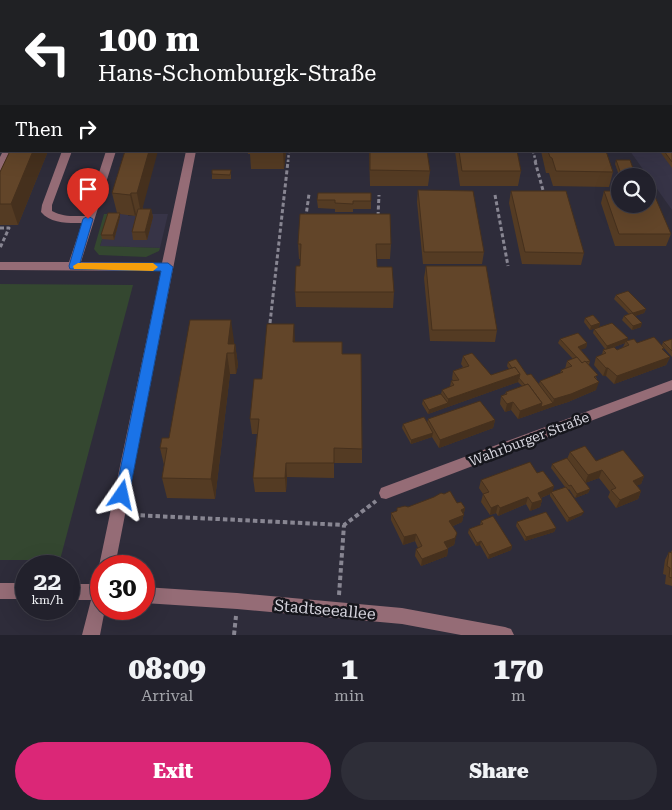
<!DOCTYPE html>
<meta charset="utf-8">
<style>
:root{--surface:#22212c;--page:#2e2e38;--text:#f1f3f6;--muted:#a2a3a9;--line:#3f3e48;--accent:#db2777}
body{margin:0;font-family:"Roboto Serif",serif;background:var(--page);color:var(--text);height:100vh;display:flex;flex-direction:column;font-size:19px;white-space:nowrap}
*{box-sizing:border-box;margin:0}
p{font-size:16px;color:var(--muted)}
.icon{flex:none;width:28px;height:28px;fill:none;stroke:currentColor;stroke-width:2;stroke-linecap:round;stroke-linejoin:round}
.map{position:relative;height:635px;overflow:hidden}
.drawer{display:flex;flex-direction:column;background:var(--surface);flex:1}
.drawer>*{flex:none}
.banner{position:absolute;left:0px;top:0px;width:672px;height:152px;box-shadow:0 5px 20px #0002,0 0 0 1px var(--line);background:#202124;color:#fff;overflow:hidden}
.tools{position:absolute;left:611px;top:168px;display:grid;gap:10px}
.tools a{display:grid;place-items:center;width:45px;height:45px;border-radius:50%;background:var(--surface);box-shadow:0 5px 20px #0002,0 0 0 1px var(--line);font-size:25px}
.speed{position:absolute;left:15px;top:555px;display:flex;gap:10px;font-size:25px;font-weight:700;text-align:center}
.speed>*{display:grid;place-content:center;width:65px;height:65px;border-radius:50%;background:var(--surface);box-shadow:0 5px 20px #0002,0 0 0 1px var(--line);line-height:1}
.speed small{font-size:12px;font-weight:400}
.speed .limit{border:8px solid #d22;background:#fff;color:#111}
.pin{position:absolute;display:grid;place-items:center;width:42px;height:42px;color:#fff;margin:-51px -21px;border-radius:50% 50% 50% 0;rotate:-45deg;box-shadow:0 0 5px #0007}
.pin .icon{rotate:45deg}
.me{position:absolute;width:55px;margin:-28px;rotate:11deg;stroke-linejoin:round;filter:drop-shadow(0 0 4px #0008)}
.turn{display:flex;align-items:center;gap:18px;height:105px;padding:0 15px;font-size:22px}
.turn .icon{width:65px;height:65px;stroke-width:2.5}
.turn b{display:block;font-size:35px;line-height:42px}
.then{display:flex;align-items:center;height:48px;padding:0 15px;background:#0003;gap:10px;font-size:19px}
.eta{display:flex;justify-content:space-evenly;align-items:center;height:85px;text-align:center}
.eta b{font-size:30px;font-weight:800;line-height:35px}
.button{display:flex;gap:10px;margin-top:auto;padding:10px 15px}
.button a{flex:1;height:58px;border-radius:30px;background:var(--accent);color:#fff;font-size:20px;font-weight:800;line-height:58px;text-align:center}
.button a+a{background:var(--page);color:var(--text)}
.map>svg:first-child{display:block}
</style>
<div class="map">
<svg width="672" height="635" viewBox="0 0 672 635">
<rect width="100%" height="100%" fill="#2e2c3a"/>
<g fill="#373447">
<polygon points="672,107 672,210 630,151 671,151"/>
<polygon points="110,214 128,214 128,216 135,216 136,214 168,214 160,248 100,246"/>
</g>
<g fill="#344730">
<polygon points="0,0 672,0 672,107 671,1 1,1 1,59"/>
<polygon points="104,214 110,214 100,246 160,248 159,251 146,257 99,255 94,249"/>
<polygon points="0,284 133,285 60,560 0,560"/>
</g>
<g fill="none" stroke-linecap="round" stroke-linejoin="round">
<g stroke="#888692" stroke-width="2.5" stroke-dasharray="2.5 2" stroke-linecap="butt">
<polyline points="196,0 198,1"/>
<polyline points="313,0 316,1"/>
<polyline points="3,1 8,0"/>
<polyline points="90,1 98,0"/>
<polyline points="244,1 248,0"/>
<polyline points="533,151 536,162"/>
<polyline points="288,162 289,151"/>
</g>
<g stroke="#888692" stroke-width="3" stroke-dasharray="4 2.5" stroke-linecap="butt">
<polyline points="535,161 544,194"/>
<polyline points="495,195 508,266"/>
<polyline points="308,216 306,216 309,194"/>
<polyline points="378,216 379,195"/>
<polyline points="0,228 9,228 0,248"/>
<polyline points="270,323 288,161"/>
</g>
<g stroke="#888692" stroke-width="4" stroke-dasharray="4.5 3" stroke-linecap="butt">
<polyline points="133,515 344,525 376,501"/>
<polyline points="339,595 344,525"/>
<polyline points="234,635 236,616"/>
</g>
<g fill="#956c76" fill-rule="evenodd">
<rect x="0" y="19" width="1" height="4"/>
<rect x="0" y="94" width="1" height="6"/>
<polygon points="3,151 13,151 5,169 0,172 0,157"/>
<path d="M62 151H72L52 205V211C63 217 73 216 85 216L106 151H116L81 262 162 263 186 151H196L115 566H101V571L99 566 161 271 0 270V262H69L82 223C68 223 51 224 41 212L42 205Z"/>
<polygon points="672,380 672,390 386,499 381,498 379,493 381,488"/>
<rect x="0" y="583" width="26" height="16"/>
<polygon points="69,584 101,584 101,609 105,609 100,635 82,635 91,600 69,600"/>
<polygon points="144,587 237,593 402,608 505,627 511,629 514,635 461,635 402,624 237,609 144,603"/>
</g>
</g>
<g fill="#543b23" fill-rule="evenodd">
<rect x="0" y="55" width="1" height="31"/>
<polygon points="672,148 672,168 661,153 662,151 671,151"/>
<polygon points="10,151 48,151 18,225 0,225 0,172"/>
<polygon points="125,151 143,209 151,209 153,217 147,240 133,240 132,232 136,214 135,216 120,214 120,217 114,240 102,239 101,235 117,213 112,193"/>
<polygon points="248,151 286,151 284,169 251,169 250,154 248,154"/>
<polygon points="369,151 427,151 430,171 428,186 370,186"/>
<polygon points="455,151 517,151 521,171 518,186 460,186"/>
<polygon points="541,151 606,151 613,172 609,187 553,186 549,173 546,173"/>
<polygon points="616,160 635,174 634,176 620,176 620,178 615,164"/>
<polygon points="231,170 231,179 212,179 212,174"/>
<polygon points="418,190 484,252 482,264 423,264 417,202"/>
<polygon points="511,191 584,253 581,265 522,264 509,203"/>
<polygon points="604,191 671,234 666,246 615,246 601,203"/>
<polygon points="371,193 371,209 353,209 353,212 335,212 335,209 318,208 317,200"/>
<polygon points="298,244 391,244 390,259 377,259 377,267 394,292 393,308 296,307 295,292 300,266 300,259 299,259"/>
<polygon points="426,266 497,330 495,342 430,341 424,278"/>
<polygon points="616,295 646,309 644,313 635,316 641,327 632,330 622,320 624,316 629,314 614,299"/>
<polygon points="585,318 600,323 599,327 590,330 584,322"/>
<path d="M594 329 627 341 637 343 662 345 663 342 672 339V357L664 348 663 350 670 357 666 365 614 384 606 376H603L594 365 596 357 602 355 603 350 605 349 593 333ZM625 343 623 347 617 350 614 347Z"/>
<polygon points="560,339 587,343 586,348 580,349 590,361 589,365 597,379 596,390 568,402 552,407 518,419 511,410 505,412 500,404 501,396 505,394 506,392 522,386 518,382 428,414 422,404 423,400 441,394 442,390 450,387 451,381 453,380 452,379 453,371 463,367 461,364 463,356 491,375 509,369 507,366 508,362 527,375 539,384 540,381 560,374 561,370 565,369 567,361 573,359 558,343"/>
<polygon points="234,341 234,344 235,344 238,365 236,374 230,374 215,499 167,498 162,478 164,465 160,448 169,438"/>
<polygon points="294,342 342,354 362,449 362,463 334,463 334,478 287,477 286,492 255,492 253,478 257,434 252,434 250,419 262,379"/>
<polygon points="428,419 495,420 493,428 439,448 432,437 411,444 402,428 403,424 427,423"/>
<polygon points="570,452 644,476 641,484 637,485 641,491 638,499 616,508 608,497 610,492 599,478 585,483 590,489 588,493 575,498 569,489 568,490 582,515 567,522 550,496 550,494 541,498 542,500 540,507 530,511 526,504 498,516 496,513 490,515 481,502 483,494 479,488 481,480 537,473 554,486 552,492 565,487 551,468 552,464 567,459"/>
<polygon points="457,503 465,508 462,522 453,526 455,541 454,545 448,548 448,549 447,556 421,566 415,556 416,549 418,548 415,541 403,545 391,520 391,513 408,507"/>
<polygon points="481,521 512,546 511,550 488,559 480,545 476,546 468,533 469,529 480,525"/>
<polygon points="517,522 556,528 554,532 525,541 516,526"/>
<polygon points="672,550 672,586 665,584 666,575 663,574 665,560 669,552 671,552"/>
</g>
<g fill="#45301d">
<polygon points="33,151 48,151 18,225 11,204"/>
<polygon points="149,151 158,151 141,214 137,193"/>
<polygon points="283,151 286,151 284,169"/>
<polygon points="131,193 136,214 135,216 130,195"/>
<polygon points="151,209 153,217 147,240 145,232"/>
<polygon points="120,213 120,217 114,240 113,235"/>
<polygon points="646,309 644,313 632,317 633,313"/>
<polygon points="231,320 234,341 233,353 228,344"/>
<polygon points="600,323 599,327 590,330 591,326"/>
<polygon points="642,323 641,327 632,330 633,326"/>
<polygon points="294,324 295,340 294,358 293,342"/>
<polygon points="628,338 627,342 626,341 625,343 606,350 607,346"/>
<polygon points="587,343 586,348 577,351 578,347"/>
<polygon points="235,344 238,365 236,374 234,353"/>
<polygon points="227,353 230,374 215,499 211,479"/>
<polygon points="670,357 666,365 614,384 617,376"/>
<polygon points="606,368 608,368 606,376 603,376"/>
<polygon points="520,374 518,382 428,414 429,410 448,403 448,399"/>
<polygon points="599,382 596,390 568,402 552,407 518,419 520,411 542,403 553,403 554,399"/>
<polygon points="513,402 511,410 505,412 507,404"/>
<polygon points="495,420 493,428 439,448 440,440"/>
<polygon points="433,433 432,437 411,444 411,440"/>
<polygon points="286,463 287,477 286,492 285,478"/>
<polygon points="602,470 599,478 585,483 588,475"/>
<polygon points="644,476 641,484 630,488 633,481"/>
<polygon points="554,486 552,493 551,492 550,494 535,500 538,493"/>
<polygon points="590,489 588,493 575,498 577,494"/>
<polygon points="641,491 638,499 616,508 620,500"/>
<polygon points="528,497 526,504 498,516 500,508"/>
<polygon points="542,500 540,507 530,511 532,503"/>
<polygon points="498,505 496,513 490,515 491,508"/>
<polygon points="465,508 462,522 448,528 449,521 461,510"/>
<polygon points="584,512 582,515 567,522 569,518"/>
<polygon points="556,528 554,532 525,541 526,537"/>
<polygon points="457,533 454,545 443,550 444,542"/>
<polygon points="416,534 415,541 403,545 404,537"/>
<polygon points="481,541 480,545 476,546 477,543"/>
<polygon points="512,546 511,550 488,559 489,555"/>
<polygon points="448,549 447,556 421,566 422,559"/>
</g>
<g fill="#624529" stroke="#45301d">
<rect x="393" y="0" width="27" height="1"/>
<rect x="0" y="55" width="1" height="11"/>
<polygon points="671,148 672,148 672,162 664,151 671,151"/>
<polygon points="10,151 33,151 11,204 0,204 0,172"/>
<polygon points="125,151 149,151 137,193 131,193 130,195 112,193"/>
<polygon points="370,151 427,151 430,171 370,170"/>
<polygon points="459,151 517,151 521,171 462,171"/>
<polygon points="548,151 606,151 613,172 556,171 552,158 550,157"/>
<polygon points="616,160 630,160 635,174 621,174"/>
<polygon points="212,170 231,170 230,175 212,174"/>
<polygon points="418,190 473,191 484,252 424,252"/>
<polygon points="511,191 566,191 584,253 525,252"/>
<polygon points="604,191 620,191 620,204 648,204 648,192 653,192 671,234 619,234"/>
<polygon points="318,193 371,193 371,201 353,201 353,204 335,203 335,200 317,200"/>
<polygon points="138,209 151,209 145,232 132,232"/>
<polygon points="108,213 120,213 113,235 101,235"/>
<polygon points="300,214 390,214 391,244 376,244 377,267 392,267 394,292 295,292 296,266 300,266 301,244 298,244"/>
<polygon points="426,266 486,266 497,330 432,330"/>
<polygon points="628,291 646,309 633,313 616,295"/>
<polygon points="632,313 642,323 633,326 624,316"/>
<polygon points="593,315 600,323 591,326 585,318"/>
<polygon points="190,320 231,320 228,344 235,344 234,353 227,353 211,479 162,478 167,448 160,448 162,438 169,438"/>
<polygon points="612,323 628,338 607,346 594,329"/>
<polygon points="267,324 294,324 293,342 342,342 342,354 361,354 362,449 334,448 334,463 286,463 285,478 253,478 259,419 250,419 254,379 262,379"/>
<polygon points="578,333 587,343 578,347 590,361 582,363 560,339"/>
<polygon points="654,337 664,348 662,349 670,357 617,376 608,368 606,368 596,357 606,353 603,350 614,347 617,350 629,345 626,341 634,339 637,343"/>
<polygon points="672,339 672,351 663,342"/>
<polygon points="472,353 491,375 515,367 520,374 448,399 442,390 454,385 451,381 459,380 453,371 469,366 463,356"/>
<polygon points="577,357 582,363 585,361 598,375 594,377 599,382 571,394 554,399 540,381 563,372 561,370 572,366 567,361"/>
<polygon points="516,359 527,375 531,374 553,403 541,407 542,403 528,384 525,385 519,378 520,374 515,367 512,368 508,362"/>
<polygon points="528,384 542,403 520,411 513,402 507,404 501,396 507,394 506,392"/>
<polygon points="441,394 448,403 429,410 423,400"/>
<polygon points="480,401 495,420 440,440 428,419"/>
<polygon points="424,417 433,433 411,440 403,424"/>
<polygon points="585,446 596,461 623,450 644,476 633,481 641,491 620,500 611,490 616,488 602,470 588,475 570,452"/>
<polygon points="567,458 590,489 577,494 571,485 569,486 552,464"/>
<polygon points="530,462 537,473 543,471 554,486 538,493 542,500 532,503 528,497 500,508 498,505 491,508 483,494 489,492 481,480"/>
<polygon points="566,487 584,512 569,518 551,492"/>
<polygon points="450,491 457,503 461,502 465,508 461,510 464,515 449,521 457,533 455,538 444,542 448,549 422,559 416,549 422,546 416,534 404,537 391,513 397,511 397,508 405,506 408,507 434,497 441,493 444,494"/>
<polygon points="546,512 556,528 526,537 517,522"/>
<polygon points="493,516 512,546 489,555 481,541 477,543 469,529 483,524 481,521"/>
<polygon points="669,552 672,553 672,578 669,577 670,568 667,566"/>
</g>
<polygon fill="#1a73e8" stroke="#114b97" points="88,216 93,219 80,263 168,263 173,267 129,495 127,499 122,501 117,499 115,495 161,271 70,269 69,266 83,219"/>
<polygon fill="#f59e0b" points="78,263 153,263 158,267 153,271 74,269 73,266"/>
<g text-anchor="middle" stroke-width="5" stroke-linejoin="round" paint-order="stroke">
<g font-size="14" fill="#d4d3dc" stroke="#16161c">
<text transform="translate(529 439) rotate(-21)" y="5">Wahrburger Straße</text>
</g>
<g font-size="16" fill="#d4d3dc" stroke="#16161c">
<text transform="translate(325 609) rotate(5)" y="6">Stadtseeallee</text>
</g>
</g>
</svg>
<div class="tools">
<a><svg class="icon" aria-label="search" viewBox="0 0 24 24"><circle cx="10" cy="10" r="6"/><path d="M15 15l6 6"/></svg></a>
</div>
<div class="speed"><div>22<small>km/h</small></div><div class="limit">30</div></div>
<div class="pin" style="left:88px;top:219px;background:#d93025"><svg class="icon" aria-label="arrive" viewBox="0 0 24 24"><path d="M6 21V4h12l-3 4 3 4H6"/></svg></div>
<svg class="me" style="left:122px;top:495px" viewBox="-20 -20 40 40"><path d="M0-17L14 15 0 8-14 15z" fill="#1a73e8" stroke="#fff" stroke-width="4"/></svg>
<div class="banner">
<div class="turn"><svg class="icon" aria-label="left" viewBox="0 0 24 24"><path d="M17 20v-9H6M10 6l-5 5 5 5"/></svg><div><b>100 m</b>Hans-Schomburgk-Straße</div></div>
<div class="then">Then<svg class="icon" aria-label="right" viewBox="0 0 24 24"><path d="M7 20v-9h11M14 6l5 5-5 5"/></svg></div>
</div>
</div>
<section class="drawer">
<div class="eta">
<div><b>08:09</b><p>Arrival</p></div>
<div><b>1</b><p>min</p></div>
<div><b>170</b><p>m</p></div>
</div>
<div class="button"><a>Exit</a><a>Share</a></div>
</section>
